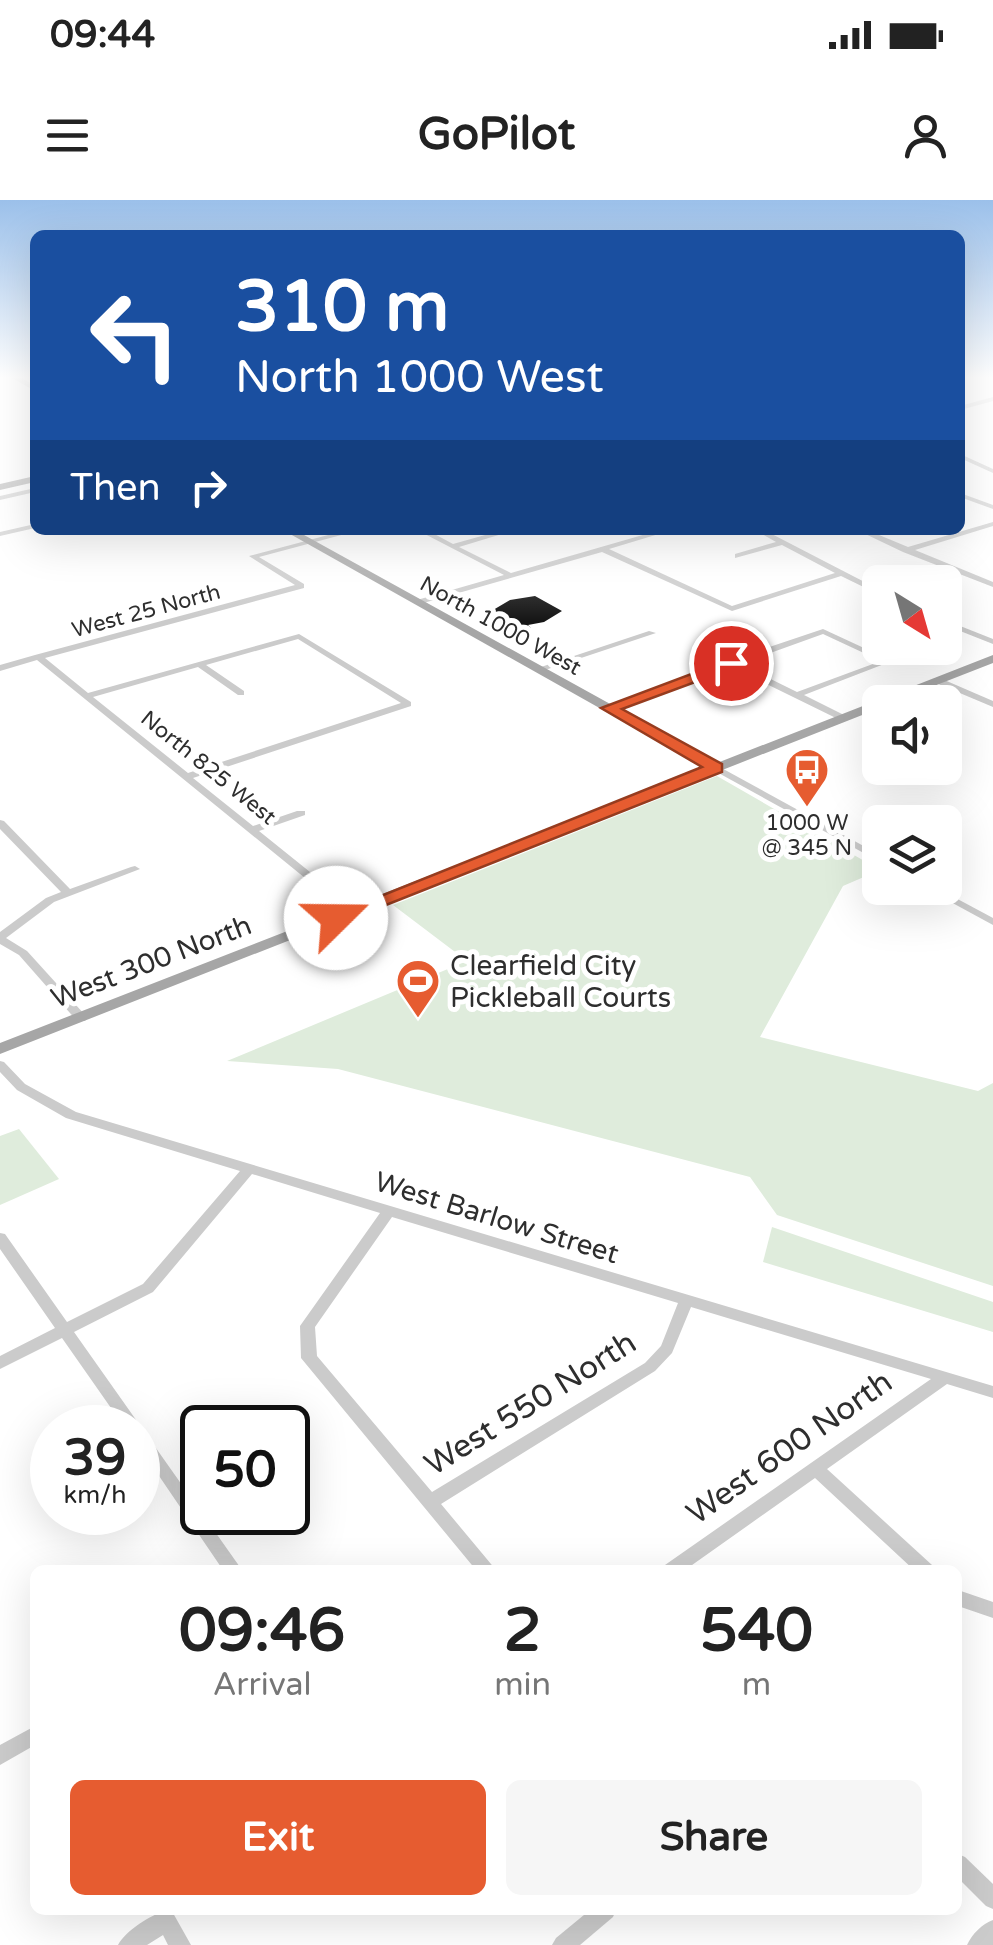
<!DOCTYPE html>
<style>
:root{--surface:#fff;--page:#f6f6f6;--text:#222;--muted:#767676;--accent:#e65c30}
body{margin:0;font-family:"Varela Round",sans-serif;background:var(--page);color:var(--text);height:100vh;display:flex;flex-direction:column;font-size:38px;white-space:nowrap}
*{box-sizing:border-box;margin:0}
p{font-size:32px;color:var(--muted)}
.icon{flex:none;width:55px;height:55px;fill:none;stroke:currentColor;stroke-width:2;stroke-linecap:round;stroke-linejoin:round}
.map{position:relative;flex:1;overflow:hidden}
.sheet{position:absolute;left:30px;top:1365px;width:932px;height:350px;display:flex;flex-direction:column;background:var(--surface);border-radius:15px;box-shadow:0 10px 40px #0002}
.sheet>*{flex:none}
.banner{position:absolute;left:30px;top:30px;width:935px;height:305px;border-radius:15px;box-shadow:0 10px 40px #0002;background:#1a4fa0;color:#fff;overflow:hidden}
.needle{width:65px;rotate:143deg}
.tools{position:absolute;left:862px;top:365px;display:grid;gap:20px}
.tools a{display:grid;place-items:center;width:100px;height:100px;border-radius:15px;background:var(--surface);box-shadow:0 10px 40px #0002;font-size:50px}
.speed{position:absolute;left:30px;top:1205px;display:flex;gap:20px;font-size:50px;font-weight:700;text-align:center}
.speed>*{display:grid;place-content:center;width:130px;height:130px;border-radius:50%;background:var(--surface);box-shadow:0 10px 40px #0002;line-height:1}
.speed small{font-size:25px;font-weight:400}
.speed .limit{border:5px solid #111;border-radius:15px;background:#fff;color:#111}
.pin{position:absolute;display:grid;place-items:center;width:85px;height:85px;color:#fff;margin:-42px;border:5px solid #fff;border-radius:50%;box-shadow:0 2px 10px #0007}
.me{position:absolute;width:110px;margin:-55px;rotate:68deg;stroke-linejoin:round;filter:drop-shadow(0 0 8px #0008)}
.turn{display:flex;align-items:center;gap:35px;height:210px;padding:0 40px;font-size:45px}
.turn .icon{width:130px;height:130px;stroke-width:2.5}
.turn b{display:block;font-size:70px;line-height:85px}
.then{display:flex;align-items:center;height:95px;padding:0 40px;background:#0003;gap:20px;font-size:38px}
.eta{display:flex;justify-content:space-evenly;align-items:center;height:170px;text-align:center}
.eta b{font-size:60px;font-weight:700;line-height:70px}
.primary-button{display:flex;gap:20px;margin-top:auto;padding:20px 40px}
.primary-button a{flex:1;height:115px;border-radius:15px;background:var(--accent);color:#fff;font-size:40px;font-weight:700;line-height:115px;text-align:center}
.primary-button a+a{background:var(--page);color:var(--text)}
.status{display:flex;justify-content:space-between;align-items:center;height:70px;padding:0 50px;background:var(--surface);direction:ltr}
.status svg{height:28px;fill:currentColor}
header{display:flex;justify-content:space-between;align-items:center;height:130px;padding:0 40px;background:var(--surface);font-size:45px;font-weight:700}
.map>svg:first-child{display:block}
</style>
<div class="status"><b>09:44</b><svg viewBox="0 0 49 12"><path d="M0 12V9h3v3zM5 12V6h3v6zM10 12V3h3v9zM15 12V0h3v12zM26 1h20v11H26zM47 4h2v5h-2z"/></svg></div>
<header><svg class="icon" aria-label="menu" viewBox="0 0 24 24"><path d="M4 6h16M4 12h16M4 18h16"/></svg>GoPilot<svg class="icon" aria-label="person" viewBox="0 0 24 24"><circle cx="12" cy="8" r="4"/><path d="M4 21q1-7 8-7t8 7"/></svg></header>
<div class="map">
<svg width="993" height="1745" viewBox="0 0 993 1745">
<rect width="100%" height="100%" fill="#fff"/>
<g fill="#dfecdc">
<polygon points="717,576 880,670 843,686 760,837 978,891 993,883 993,1086 777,1015 750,977 338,869 227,861 467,761 393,705"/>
<polygon points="19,929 59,979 0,1005 0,936"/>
<polygon points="772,1027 993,1102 993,1132 763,1062"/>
</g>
<polygon fill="#151515" points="535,396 562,411 544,422 528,425 531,428 517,430 508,423 478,427 496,416 488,413 510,400"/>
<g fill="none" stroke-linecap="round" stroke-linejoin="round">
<g fill="#cbcbcb" fill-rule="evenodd">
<polygon points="993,197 993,201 960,210 960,206"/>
<polygon points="960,254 993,269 993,273 960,258"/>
<polygon points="35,288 35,292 0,300 0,296"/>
<polygon points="960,293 993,305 993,309 960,297"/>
<polygon points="993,322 993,326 915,350 993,382 993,387 903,352 857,330 867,330 908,347"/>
<polygon points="35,324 35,328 0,336 0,332"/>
<path d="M347 330H360L259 357 304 384V388L45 458 88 493 299 434 411 502V506L193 578 253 626 297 611H305V615L259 631 356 709 357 711 356 713H348L37 460 0 471V465L35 455 295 385 249 356ZM298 439 401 503 188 573 93 497 198 467 238 495H244V491L206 465Z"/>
<polygon points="417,330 427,330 453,344 503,330 515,330 459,347 511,373 660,330 672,330 609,349 732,406 835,373 782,345 735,358 735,354 776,342 755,330 764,330 880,390 880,395 841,376 732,411 602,352 420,404 416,402 417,400 504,375"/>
<polygon points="945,420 993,439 993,444 945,425"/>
<path d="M823 429 892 461 804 495 846 516V520H840L732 467 612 510 605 508 728 461ZM823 434 881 461 797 492 740 464Z"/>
<polygon points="649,431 656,433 542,471 535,469"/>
<polygon points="936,479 942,479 993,501 993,507 936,483"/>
<polygon points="716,565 880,655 880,662 713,570 711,568"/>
<polygon points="0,620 4,621 70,689 131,667 135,666 140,669 54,702 6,738 27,751 85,815 87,818 85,821 77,821 19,755 0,744 0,732 46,698 61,692 0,629"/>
<polygon points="925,688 937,688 993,718 993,725"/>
<path d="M0 861 4 862 25 884 76 912 993 1186V1198L947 1184 827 1269 932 1365 935 1370H914L815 1278 685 1370H662L665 1365 931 1179 691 1107 672 1153 655 1171 441 1304 496 1370H476L301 1158 300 1126 380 1013 252 974 153 1092 74 1132 242 1370H223L138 1245V1228H125L62 1138 0 1169V1156L55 1128 0 1049V1033L5 1034 67 1122 143 1084 240 971 66 918 17 890 0 872ZM392 1017 678 1103 661 1146 645 1163 432 1292 317 1156 315 1127Z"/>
<polygon points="958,1390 993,1402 993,1418 958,1406"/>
<polygon points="35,1526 35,1545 0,1565 0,1545"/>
<polygon points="958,1654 965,1657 993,1684 993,1709 986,1706 958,1678"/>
<path d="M167 1710 173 1713 191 1745H168L163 1735 147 1745H118C126 1730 151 1715 167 1710Z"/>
<polygon points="590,1710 616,1710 613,1717 580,1745 552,1745 556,1738"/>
<path d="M993 1720V1745H967C972 1734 982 1724 993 1720Z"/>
</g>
<g fill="#a6a6a6" fill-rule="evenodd">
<polygon points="12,178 22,178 35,186 35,191"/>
<polygon points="35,276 35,282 0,290 0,284"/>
<polygon points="283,330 295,330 717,563 993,455 993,463 893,502 880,502 880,508 0,854 0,843 706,568"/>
</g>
</g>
<linearGradient id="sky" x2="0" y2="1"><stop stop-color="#9bc0ea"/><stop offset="0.42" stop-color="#fff"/><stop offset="1" stop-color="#fff" stop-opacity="0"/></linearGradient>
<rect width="993" height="422" fill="url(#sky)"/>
<polygon fill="#e65c30" stroke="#963c1f" stroke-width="2.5" points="731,459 739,463 736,467 622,509 722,564 722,572 343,722 336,724 326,718 702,567 601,508"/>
<defs>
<symbol id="bus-pin" viewBox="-11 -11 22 30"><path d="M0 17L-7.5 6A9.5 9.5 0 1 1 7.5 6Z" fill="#e65c30" stroke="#fff"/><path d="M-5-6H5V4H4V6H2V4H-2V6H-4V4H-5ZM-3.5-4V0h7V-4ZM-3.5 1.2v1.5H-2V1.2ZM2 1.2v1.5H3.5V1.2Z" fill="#fff"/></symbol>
<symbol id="stadium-pin" viewBox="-11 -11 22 30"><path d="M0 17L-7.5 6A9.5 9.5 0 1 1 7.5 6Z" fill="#e65c30" stroke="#fff"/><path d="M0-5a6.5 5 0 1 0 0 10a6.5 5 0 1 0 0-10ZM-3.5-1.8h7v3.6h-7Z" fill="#fff"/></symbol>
</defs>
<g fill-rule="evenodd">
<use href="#bus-pin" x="782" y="545" width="50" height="68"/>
<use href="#stadium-pin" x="393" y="756" width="50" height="68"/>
</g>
<g text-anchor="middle" stroke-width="10" stroke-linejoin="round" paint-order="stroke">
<g font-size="22" fill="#2e2e2e" stroke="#fff">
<text transform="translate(146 410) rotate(-15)" y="8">West 25 North</text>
<text transform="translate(501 425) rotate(29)" y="8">North 1000 West</text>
<text transform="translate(209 567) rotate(39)" y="8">North 825 West</text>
</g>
<g font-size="22" fill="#2e2e2e" stroke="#fff">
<text x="807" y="630">1000 W<tspan x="807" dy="25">@ 345 N</tspan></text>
</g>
<g font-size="28" fill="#2e2e2e" stroke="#fff">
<text transform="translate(151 761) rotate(-21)" y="10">West 300 North</text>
<text transform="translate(497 1017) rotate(17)" y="10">West Barlow Street</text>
</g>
<g font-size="28" fill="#2e2e2e" stroke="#fff" text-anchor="start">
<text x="450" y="775">Clearfield City<tspan x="450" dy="32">Pickleball Courts</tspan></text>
</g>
<g font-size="32" fill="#2e2e2e" stroke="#fff">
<text transform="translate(530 1203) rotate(-32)" y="11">West 550 North</text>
<text transform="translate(789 1247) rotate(-35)" y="11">West 600 North</text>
</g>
</g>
</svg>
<div class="tools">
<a><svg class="needle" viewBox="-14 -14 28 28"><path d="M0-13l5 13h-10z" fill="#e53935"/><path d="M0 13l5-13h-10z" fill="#767676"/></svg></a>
<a><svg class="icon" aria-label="sound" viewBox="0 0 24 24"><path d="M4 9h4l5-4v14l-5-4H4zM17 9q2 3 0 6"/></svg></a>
<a><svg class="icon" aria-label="layers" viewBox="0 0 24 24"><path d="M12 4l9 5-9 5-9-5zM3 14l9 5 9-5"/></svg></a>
</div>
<div class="speed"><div>39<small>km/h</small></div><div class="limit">50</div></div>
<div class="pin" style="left:731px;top:463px;background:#d93025"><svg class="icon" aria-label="arrive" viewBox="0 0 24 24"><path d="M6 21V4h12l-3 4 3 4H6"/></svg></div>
<svg class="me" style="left:336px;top:718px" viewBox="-20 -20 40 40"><circle r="19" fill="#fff"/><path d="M0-13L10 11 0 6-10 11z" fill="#e65c30"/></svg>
<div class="banner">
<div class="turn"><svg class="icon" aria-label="left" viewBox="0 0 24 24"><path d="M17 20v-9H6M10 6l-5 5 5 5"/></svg><div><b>310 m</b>North 1000 West</div></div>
<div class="then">Then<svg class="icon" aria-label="right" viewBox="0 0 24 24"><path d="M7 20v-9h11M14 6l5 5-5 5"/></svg></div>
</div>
<section class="sheet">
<div class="eta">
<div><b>09:46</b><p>Arrival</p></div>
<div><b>2</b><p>min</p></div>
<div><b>540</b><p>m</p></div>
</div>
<div class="primary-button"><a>Exit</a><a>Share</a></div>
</section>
</div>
